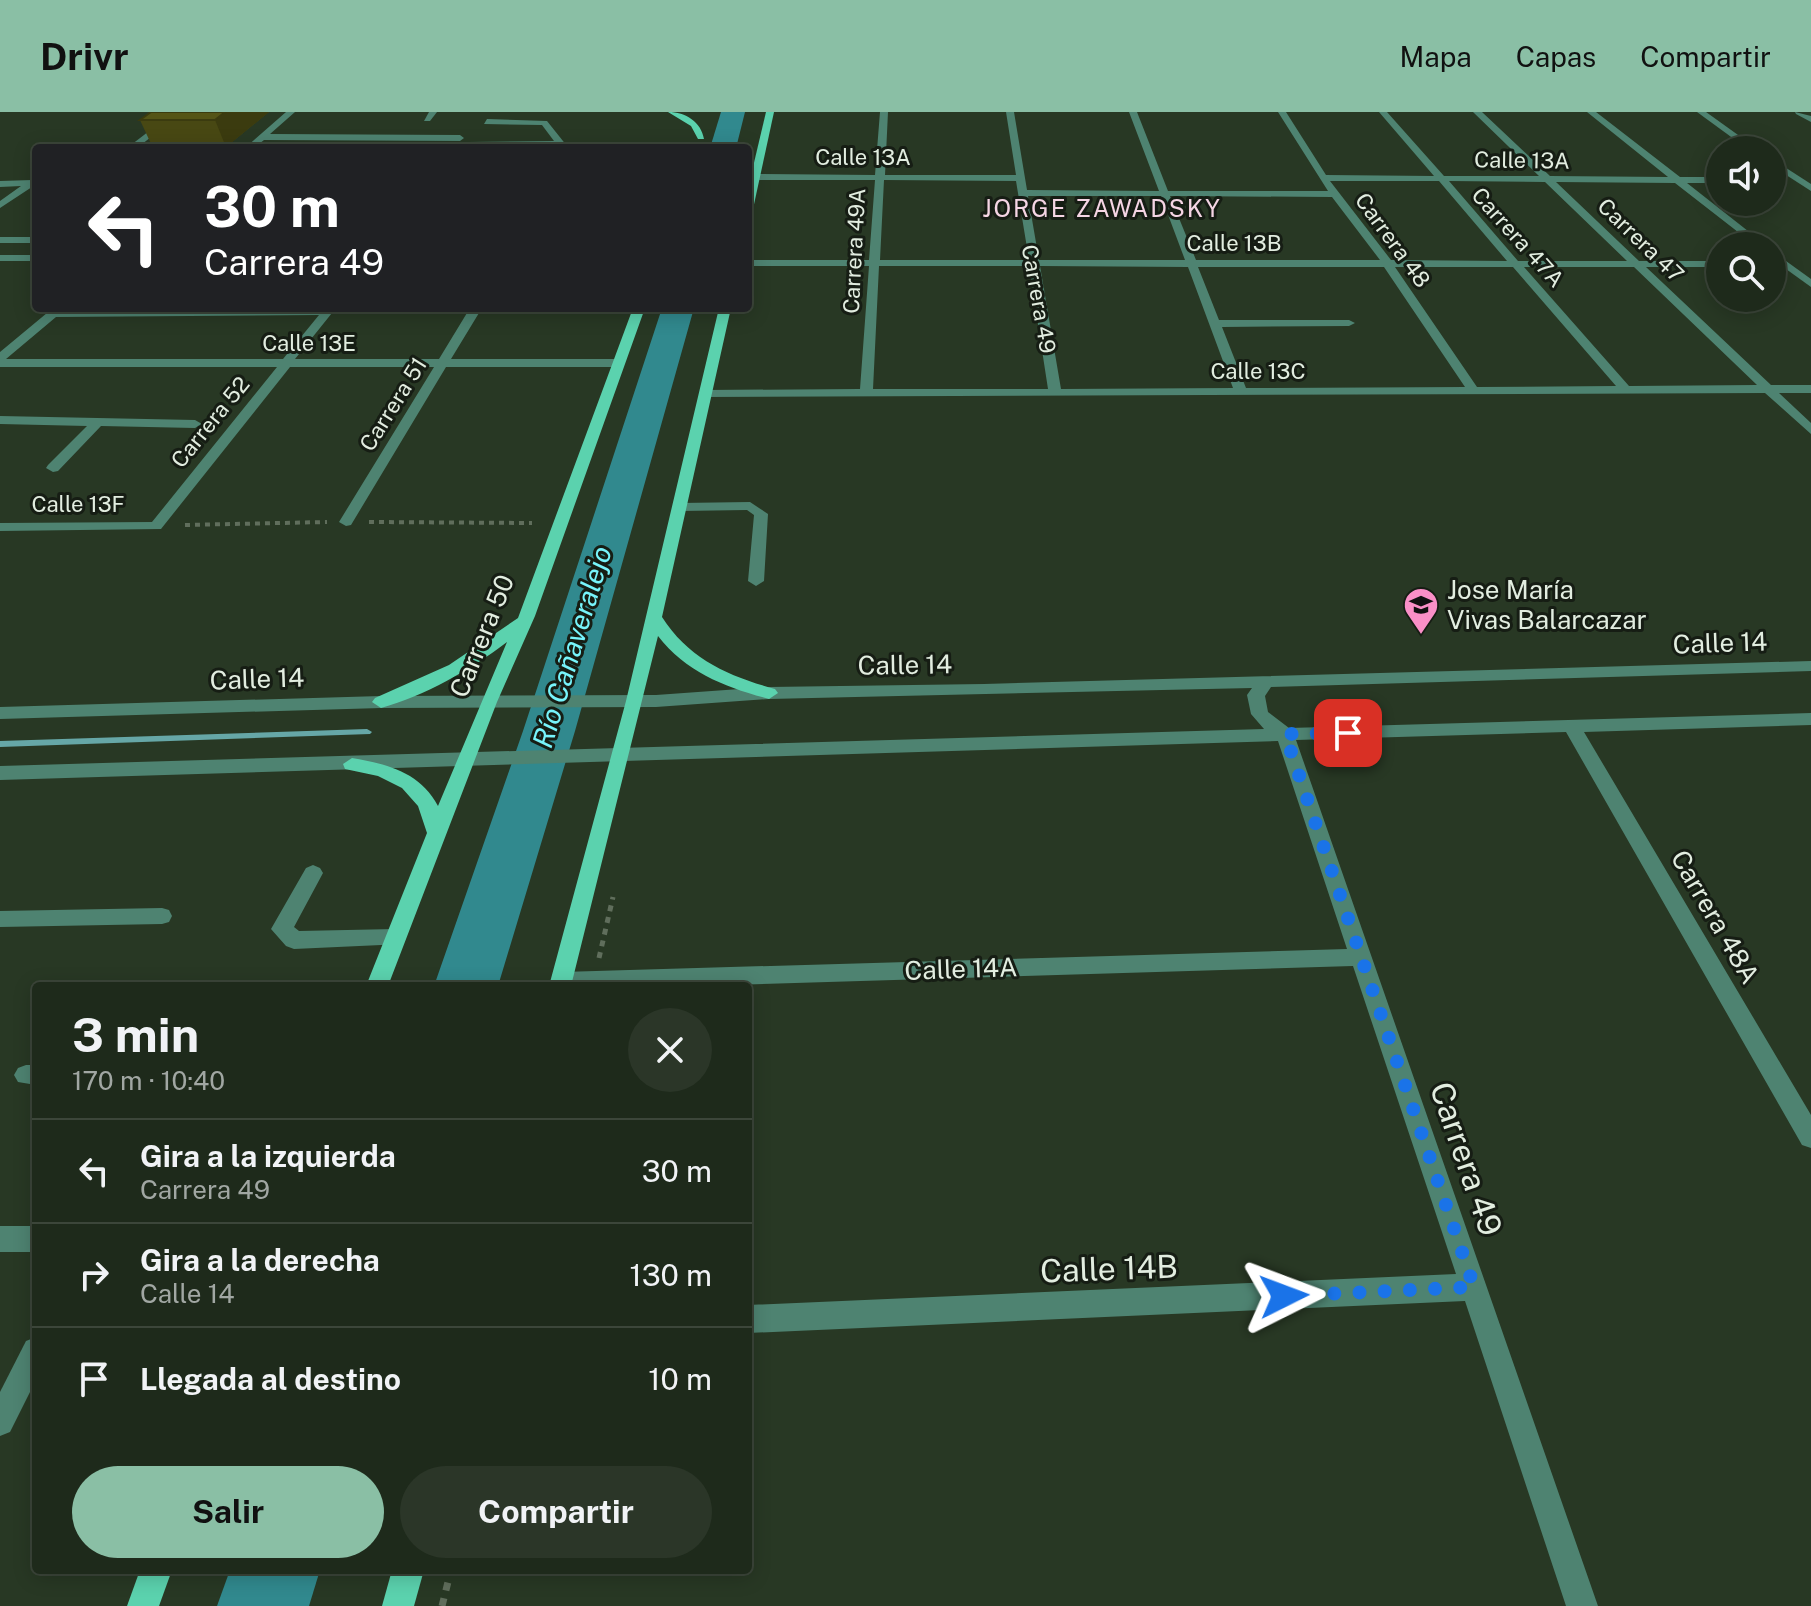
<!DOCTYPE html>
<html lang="es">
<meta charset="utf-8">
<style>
:root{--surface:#1e2a1b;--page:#2b3628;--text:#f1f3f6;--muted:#a1a7a3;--line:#3c463a;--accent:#8abfa5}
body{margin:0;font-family:"Public Sans",sans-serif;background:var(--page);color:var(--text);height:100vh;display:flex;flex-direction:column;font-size:30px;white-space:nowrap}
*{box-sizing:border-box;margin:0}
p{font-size:26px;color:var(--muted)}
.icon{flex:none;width:44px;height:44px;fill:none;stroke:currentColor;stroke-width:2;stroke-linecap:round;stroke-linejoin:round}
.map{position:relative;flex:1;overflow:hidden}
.details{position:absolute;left:32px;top:870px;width:720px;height:592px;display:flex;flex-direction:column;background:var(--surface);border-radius:8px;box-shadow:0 4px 20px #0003,0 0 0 2px var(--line)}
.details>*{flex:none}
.top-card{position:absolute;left:32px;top:32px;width:720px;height:168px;border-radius:8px;box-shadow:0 4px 20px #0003,0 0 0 2px var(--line);background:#202124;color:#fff;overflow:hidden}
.controls{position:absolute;left:1706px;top:24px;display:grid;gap:16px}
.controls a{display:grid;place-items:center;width:80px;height:80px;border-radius:50%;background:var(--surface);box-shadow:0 4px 20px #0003,0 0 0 2px var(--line);font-size:40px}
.pin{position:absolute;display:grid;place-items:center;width:68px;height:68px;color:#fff;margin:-34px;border-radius:16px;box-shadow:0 4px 12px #0006}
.me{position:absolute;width:88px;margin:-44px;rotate:87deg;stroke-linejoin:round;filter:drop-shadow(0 0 6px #0008)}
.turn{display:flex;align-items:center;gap:28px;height:168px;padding:0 40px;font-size:36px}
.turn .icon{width:104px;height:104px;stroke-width:2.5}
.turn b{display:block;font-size:56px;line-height:68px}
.round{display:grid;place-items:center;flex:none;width:84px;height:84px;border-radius:42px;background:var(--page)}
.overview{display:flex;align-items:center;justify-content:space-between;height:136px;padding:0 40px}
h1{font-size:48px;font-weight:700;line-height:60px}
.cta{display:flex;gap:16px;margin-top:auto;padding:16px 40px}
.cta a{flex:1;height:92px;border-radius:48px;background:var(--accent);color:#111;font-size:32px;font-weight:700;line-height:92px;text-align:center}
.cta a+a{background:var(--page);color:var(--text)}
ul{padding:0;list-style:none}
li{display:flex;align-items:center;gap:24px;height:104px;padding:0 40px;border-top:2px solid var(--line)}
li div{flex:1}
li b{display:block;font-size:30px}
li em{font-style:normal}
header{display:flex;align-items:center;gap:48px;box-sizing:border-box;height:112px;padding:0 40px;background:var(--accent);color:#111}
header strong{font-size:38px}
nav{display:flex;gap:44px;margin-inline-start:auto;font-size:28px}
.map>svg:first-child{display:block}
</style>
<header>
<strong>Drivr</strong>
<nav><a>Mapa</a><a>Capas</a><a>Compartir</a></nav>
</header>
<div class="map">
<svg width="1811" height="1494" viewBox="0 0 1811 1494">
<rect width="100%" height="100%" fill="#283824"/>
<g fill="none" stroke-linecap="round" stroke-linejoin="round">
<polygon fill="#66a7a7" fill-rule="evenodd" points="367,617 372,620 370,622 0,635 0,629"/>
<g fill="#31898e" fill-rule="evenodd">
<polygon points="721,0 745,0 736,36 710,36"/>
<polygon points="662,196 694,196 575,619 498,874 434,874 523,619"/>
<polygon points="230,1458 320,1458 309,1494 217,1494"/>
</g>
<g stroke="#606e5c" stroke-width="4" stroke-dasharray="5 5" stroke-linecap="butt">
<polyline points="369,410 532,411"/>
<polyline points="185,413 327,410"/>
</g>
<polyline stroke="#606e5c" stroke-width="5" stroke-dasharray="6 6" stroke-linecap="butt" points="599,846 613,785"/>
<polyline stroke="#606e5c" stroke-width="7" stroke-dasharray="8 8" stroke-linecap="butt" points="442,1494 451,1458"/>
<g fill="#4e8371" fill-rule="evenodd">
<polygon points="174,0 183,0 137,36 127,36"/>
<polygon points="286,0 295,0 270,22 460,23 464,26 460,29 264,28 254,36 245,36"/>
<polygon points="429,0 437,0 430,9 424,9"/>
<path d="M880 0H888L885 63H1016L1006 0H1014L1027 78 1159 79 1129 0H1137L1168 79H1328L1278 0H1286L1326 63 1434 64 1379 0H1387L1444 64H1539L1473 0H1482L1550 64 1668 65 1587 0H1596L1680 65H1720V71H1687L1767 134H1756L1675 71 1556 70 1639 149H1720V155H1646L1771 273H1811V281H1779L1811 311V322L1765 281 702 285 700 282 706 278 860 277 869 154H748V148H869L875 68H755L750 65 755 62 875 63ZM884 68 1016 69 1029 148H880ZM1330 69H1439L1507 149 1391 148ZM1449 69 1545 70 1627 149H1518ZM1028 84H1161L1185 148H1039ZM1170 84 1332 85 1380 148H1196ZM879 154H1029L1048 277H873ZM1040 154 1188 155 1233 276 1061 277ZM1198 155H1384L1465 275 1246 276 1222 215 1349 214 1355 211 1349 208H1219ZM1395 155H1513L1616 274 1477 275ZM1524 155H1634L1757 273 1629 274Z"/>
<polygon points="1697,0 1706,0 1759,38 1749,38"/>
<polygon points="1795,0 1811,4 1811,10 1796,2"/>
<polygon points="487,7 547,9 567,34 465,35 468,30 554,29 542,13 484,12"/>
<polygon points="1772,47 1811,72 1811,79 1772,54"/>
<polygon points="32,68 35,73 0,96 0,89 21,74 0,75 0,69"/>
<rect x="0" y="125" width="36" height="6"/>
<polygon points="1772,139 1811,167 1811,175 1772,147"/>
<rect x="0" y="143" width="36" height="6"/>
<path d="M53 196H66L64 198 336 196 295 247H439L470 196H482L451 247H618L624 251 618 255H446L351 413 346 414 339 410 434 255H290L161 417 0 419V411L152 410 277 255H0V240ZM319 203 283 247H6L56 205Z"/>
<polygon points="0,304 195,308 202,312 195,316 101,314 58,359 53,360 46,356 48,353 87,314 0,312"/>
<polygon points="750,390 768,402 764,469 756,474 748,469 754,403 747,398 680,399 673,395 680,391"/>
<polygon points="1811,549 1811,559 1271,575 1265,584 1268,600 1289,616 1811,601 1811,613 1584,620 1811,1003 1811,1036 1802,1033 1566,620 1296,628 1598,1494 1566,1494 1465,1189 748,1221 748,1193 1456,1162 1353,854 696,874 554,874 551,869 554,863 562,860 1347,837 1278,629 0,668 0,654 1264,617 1251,602 1247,583 1252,576 769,587 656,595 381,596 0,607 0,595 381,584 656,583 769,575 984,572"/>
<polygon points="313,753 320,756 323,761 294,815 299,819 395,817 403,820 406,826 403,832 294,837 286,834 271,817 306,756"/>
<polygon points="162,796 169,798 172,804 169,810 162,812 0,815 0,799"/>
<polygon points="26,953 36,953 36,973 18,970 14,963 18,956"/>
<rect x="0" y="1114" width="36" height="26"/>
<polygon points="36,1225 36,1268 10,1320 0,1324 0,1280 26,1229"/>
</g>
<g fill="#5bd2ae" fill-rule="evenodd">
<path d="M668 0C686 0 701 10 704 27H698L691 14Z"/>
<polygon points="766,0 774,0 753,97 748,100 748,76"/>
<path d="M633 196H645L535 504 497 590 388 874H366L427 721 418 694 402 676 378 664 345 657 343 652 352 646C387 652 420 660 438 694L507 530C470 558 425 584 381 596L372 590 375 586 449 553 518 506Z"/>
<path d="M719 196H731L662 505C689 547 728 564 775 577L778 581 769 587C725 575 687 561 658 524L571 874H549L626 589Z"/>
<polygon points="140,1458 172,1458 159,1494 127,1494"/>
<polygon points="392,1458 424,1458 414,1494 382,1494"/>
</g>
</g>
<polygon fill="#484813" points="151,0 269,0 226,35 152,34 140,8"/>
<polygon fill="#3b3b0f" points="225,0 269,0 226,35 215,8"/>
<polygon fill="#545416" stroke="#3b3b0f" stroke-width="2" points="151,0 225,0 215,8 140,8"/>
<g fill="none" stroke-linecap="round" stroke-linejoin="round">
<polyline stroke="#1a73e8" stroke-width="14" stroke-dasharray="0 25.2" points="1284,1184 1474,1175 1285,622 1348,621"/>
</g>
<defs>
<symbol id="school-pin" viewBox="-11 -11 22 30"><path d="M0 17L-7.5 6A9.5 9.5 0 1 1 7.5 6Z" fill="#fa8fc7" stroke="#161d14"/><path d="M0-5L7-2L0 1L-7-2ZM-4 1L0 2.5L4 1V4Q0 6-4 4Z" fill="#111"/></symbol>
</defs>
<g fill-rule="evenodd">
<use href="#school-pin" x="1401" y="473" width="40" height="54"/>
</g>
<g text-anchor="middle" stroke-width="6" stroke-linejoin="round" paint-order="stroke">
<g font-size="22" fill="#e2ede0" stroke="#161d14">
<text x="863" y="53">Calle 13A</text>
<text transform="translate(1522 48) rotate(1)" y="8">Calle 13A</text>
<text transform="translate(1518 125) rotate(48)" y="8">Carrera 47A</text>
<text transform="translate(1393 128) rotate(54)" y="8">Carrera 48</text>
<text transform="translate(1641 128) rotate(44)" y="8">Carrera 47</text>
<text x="1234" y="139">Calle 13B</text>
<text transform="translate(854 139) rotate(-87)" y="8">Carrera 49A</text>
<text transform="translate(1039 187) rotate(80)" y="8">Carrera 49</text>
<text x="309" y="239">Calle 13E</text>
<text x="1258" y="267">Calle 13C</text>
<text transform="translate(393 292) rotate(-58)" y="8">Carrera 51</text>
<text transform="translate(210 310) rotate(-51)" y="8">Carrera 52</text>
<text x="78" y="400">Calle 13F</text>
</g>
<g font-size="24" letter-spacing="2" fill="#f5d5e4" stroke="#161d14">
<text x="1102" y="105">JORGE ZAWADSKY</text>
</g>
<g font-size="26" fill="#e2ede0" stroke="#161d14" text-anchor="start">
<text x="1447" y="487">Jose María<tspan x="1447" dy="30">Vivas Balarcazar</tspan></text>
</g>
<g font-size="26" fill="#e2ede0" stroke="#161d14">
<text transform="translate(482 524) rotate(-68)" y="9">Carrera 50</text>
<text transform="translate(1720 531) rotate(-2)" y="9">Calle 14</text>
<text transform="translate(905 553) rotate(-1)" y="9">Calle 14</text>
<text transform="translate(257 567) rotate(-2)" y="9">Calle 14</text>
<text transform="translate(1715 805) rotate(60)" y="9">Carrera 48A</text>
<text transform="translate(961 857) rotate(-2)" y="9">Calle 14A</text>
</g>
<g font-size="28" font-style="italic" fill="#77f4fb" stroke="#161d14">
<text transform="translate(572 535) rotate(-73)" y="10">Río Cañaveralejo</text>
</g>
<g font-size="32" fill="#e2ede0" stroke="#161d14">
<text transform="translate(1466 1047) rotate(71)" y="11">Carrera 49</text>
<text transform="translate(1109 1157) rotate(-2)" y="11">Calle 14B</text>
</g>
</g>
</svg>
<div class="controls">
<a><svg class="icon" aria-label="sound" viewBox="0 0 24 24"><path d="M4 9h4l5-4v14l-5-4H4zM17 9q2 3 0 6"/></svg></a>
<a><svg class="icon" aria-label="search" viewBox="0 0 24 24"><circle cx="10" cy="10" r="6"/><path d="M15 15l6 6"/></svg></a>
</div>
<div class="pin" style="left:1348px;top:621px;background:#d93025"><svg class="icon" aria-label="arrive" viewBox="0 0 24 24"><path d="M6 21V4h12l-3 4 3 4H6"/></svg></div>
<svg class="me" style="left:1284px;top:1184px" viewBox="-20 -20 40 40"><path d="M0-17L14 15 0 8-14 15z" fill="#1a73e8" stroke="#fff" stroke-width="4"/></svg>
<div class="top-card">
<div class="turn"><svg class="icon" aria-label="left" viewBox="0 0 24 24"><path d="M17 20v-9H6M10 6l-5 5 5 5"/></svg><div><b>30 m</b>Carrera 49</div></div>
</div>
<section class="details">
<div class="overview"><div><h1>3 min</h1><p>170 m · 10:40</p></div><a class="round"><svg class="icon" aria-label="close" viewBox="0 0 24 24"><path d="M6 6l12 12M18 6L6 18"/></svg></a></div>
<ul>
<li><svg class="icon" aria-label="left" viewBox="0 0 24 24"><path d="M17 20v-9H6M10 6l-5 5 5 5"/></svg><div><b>Gira a la izquierda</b><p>Carrera 49</p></div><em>30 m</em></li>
<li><svg class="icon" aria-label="right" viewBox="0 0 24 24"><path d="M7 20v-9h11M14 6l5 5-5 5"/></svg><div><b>Gira a la derecha</b><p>Calle 14</p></div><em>130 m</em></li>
<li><svg class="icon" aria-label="arrive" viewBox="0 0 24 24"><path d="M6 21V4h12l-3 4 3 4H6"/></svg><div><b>Llegada al destino</b></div><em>10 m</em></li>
</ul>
<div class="cta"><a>Salir</a><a>Compartir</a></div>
</section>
</div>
